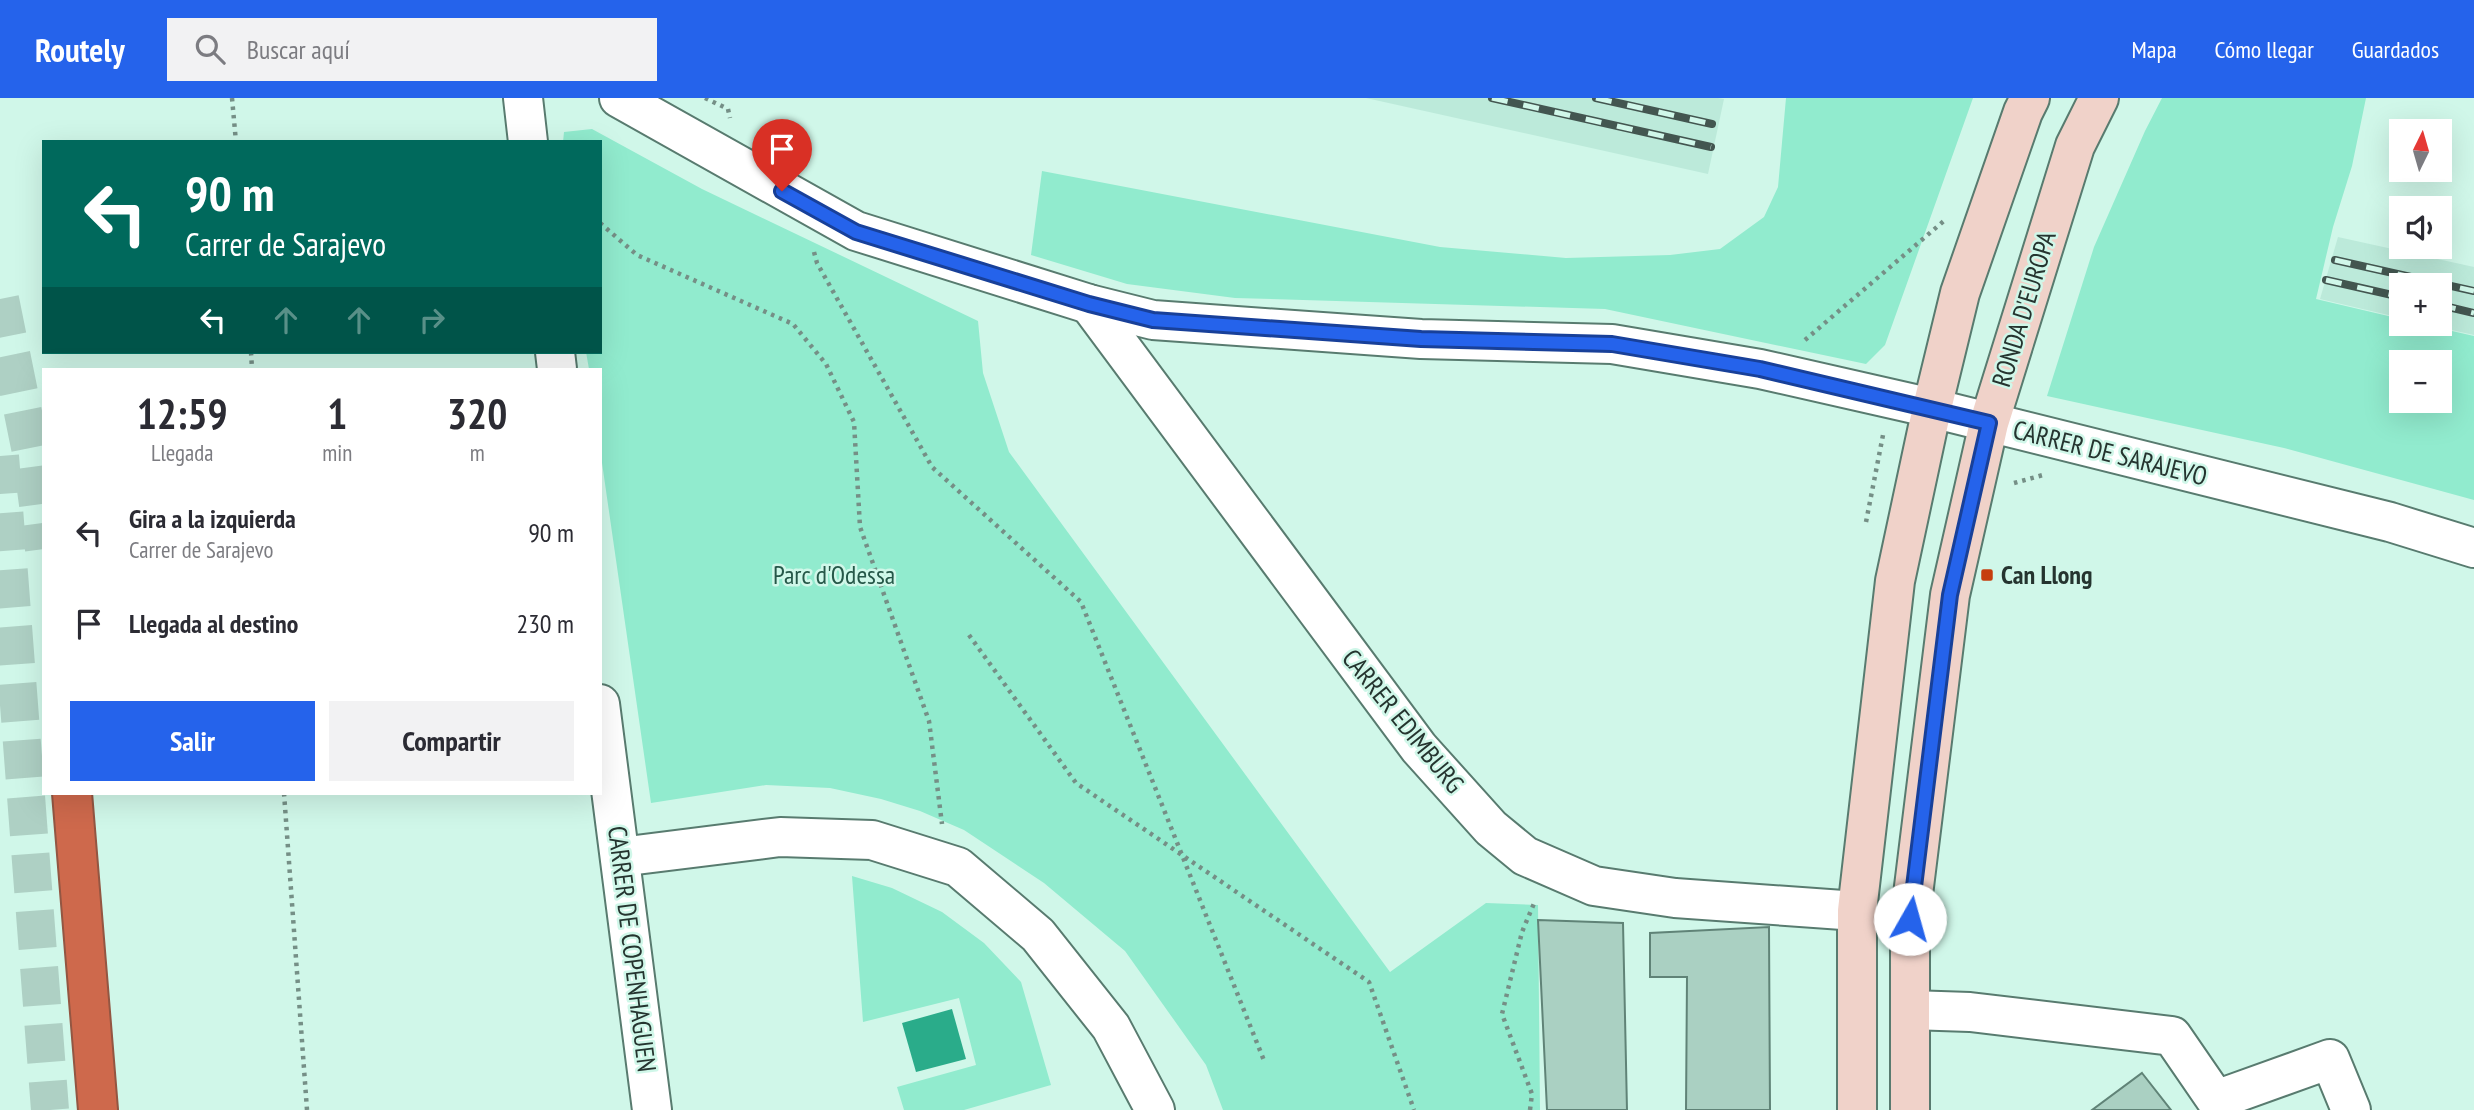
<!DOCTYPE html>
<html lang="es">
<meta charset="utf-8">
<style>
:root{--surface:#fff;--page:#f2f2f3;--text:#2b2b33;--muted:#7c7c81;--accent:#2563eb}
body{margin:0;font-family:"PT Sans Narrow",sans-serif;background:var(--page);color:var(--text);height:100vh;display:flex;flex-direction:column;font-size:26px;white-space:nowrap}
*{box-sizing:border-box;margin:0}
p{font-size:23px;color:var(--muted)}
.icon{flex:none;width:38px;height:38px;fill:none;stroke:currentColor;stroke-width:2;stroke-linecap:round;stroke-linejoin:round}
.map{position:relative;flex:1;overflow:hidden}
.sheet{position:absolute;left:42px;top:270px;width:560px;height:427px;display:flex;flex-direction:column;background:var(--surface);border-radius:0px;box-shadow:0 7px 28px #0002}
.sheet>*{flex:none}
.hud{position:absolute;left:42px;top:42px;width:560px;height:214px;border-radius:0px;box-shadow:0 7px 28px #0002;background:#00695c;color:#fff;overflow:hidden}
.needle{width:46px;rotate:5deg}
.controls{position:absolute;left:2389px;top:21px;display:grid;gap:14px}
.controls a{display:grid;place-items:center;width:63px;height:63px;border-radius:0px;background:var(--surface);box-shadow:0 7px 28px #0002;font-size:35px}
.pin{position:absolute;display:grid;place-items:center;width:60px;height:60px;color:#fff;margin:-72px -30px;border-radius:50% 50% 50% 0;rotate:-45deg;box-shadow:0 0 7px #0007}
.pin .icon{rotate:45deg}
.me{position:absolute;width:77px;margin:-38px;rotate:7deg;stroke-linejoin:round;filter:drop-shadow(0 0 5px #0008)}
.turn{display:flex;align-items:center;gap:24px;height:147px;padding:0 28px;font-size:32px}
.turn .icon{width:91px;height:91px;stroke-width:2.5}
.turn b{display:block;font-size:49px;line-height:60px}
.lanes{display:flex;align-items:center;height:66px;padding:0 28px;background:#0003;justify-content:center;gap:35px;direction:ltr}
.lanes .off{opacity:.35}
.eta{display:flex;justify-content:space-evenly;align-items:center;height:119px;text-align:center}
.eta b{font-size:42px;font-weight:700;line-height:49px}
.action{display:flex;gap:14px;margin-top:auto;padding:14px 28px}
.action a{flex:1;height:80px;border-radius:0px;background:var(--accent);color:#fff;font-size:28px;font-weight:700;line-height:80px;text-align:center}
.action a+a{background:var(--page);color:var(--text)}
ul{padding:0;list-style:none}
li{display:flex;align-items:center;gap:21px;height:91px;padding:0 28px}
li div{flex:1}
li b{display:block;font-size:26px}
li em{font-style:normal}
header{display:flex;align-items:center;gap:42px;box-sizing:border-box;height:98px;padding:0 35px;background:var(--accent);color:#fff}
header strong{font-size:33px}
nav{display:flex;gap:38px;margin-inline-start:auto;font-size:24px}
.search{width:490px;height:63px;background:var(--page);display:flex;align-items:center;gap:18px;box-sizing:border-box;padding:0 24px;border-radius:0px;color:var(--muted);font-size:26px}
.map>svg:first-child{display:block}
</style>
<header>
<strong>Routely</strong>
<div class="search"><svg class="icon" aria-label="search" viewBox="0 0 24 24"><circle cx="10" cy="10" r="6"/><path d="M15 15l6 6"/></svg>Buscar aquí</div>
<nav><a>Mapa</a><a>Cómo llegar</a><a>Guardados</a></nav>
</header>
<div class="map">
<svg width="2474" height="1012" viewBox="0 0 2474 1012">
<rect width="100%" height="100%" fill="#d0f7e9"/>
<g fill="#bceada">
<polygon points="1366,0 1718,0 1724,1 1708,76"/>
<polygon points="2338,139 2474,169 2474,237 2425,226 2440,226 2440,187 2401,187 2401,220 2320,201"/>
</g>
<g fill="#91ebce" fill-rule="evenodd">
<polygon points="1786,0 1973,0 1885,247 1866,266 1605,211 1235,200 1127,186 1031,157 1042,73 1440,149 1566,160 1670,157 1720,151 1764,119 1778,89"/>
<path d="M2162 0H2366L2352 68 2333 129 2316 201 2401 221V226H2421L2474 238V402L2284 350 2047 298 2094 149 2145 33ZM2401 264H2440V303H2401Z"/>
<polygon points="592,31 702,91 978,223 983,275 1009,354 1390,874 1486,805 1538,807 1540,1012 1223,1012 1206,967 1125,853 1044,785 964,732 920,713 881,701 830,690 766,687 651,705 600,351 600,271 589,271 586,254 600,254 600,44 563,44 564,34"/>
<polygon points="852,778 892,790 942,814 984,845 1021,884 1051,987 964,1012 904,1012 897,989 976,967 959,900 863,924"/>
</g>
<polygon fill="#2aac8a" points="952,911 966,961 916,974 902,925"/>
<g fill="#aad0c2" stroke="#608377" stroke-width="2">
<polygon points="1538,822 1623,825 1627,1012 1547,1012"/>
<polygon points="1769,829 1770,1012 1686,1012 1687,879 1650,879 1650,835"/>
<polygon points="2142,975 2171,1012 2092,1012"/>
</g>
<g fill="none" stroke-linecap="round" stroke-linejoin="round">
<g stroke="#aed0c4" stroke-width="38" stroke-dasharray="38 19" stroke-linecap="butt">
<polyline points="0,201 31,354 44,451"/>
<polyline points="0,358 50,1012"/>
</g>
<defs>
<g id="street">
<polyline points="523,0 528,44"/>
<polyline points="619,0 856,133 1089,206 1153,222 1421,241 1612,246 1760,271 1932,310 2390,424 2474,450"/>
<polyline points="1089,206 1419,650 1491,730 1525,758 1594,788 1675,800 1857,813"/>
<polyline points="555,254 557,271"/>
<polyline points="600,606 652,1012"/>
<polyline points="620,759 780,739 872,742 958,769 1038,837 1111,929 1155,1012"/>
<polyline points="1910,912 1970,914 2172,938 2216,1002 2330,961 2351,1012"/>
</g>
<g id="secondary">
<polyline points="1857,1012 1857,813 1895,483 1932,310 1960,195 2023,14 2030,0"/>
<polyline points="1910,1012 1910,821 1950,497 1989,325 2075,48 2099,0"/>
</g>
<polyline id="highway" points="72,695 98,1012"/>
</defs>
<use href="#street" stroke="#587b6f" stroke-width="42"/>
<use href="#secondary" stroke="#587b6f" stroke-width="42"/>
<use href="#highway" stroke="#935642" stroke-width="42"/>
<g stroke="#758f86" stroke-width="4.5" stroke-dasharray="3.5 5" stroke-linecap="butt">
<polyline points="232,0 236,44"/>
<polyline points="705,0 728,11 730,20"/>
<polyline points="600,125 637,157 793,226 826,266 854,324 860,429 929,623 942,726"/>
<polyline points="814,154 817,165 932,369 1081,504 1265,965"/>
<polyline points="1805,242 1945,122"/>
<polyline points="251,254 252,271"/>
<polyline points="2014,385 2043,377"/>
<polyline points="1866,424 1883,337"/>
<polyline points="969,537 1076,685 1369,884 1414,1012"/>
<polyline points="284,695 307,1012"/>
<polyline points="1530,1012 1532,996 1502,916 1522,834 1535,803"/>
</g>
<use href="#street" stroke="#fff" stroke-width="38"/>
<use href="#secondary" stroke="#f0d2c9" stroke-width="38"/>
<use href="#highway" stroke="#ce694c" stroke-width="38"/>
<defs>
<g id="rail">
<polyline points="1492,0 1711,49"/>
<polyline points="1596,0 1712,26"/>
<polyline points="2335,162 2474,193"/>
<polyline points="2326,182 2401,199"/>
<polyline points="2440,207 2474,215"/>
</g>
</defs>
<use href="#rail" stroke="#435650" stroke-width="8"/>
<use href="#rail" stroke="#d0f7e9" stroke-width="5" stroke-dasharray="16" stroke-linecap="butt"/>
</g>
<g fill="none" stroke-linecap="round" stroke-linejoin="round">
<defs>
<polyline id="route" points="782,93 856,134 1089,206 1153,222 1421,241 1612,246 1760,271 1989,325 1950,497 1910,821"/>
</defs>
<use href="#route" stroke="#184099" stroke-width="18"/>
<use href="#route" stroke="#2563eb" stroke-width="12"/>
</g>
<rect fill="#c63e0d" stroke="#d0f7e9" stroke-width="2.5" x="1980" y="470" width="14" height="14" rx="3.5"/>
<g text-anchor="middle" stroke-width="5" stroke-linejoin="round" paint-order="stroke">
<g font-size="26" fill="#25342f" stroke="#d0f7e9">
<text transform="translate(2024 211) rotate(-73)" y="9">RONDA D'EUROPA</text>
<text transform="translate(2110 355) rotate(14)" y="9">CARRER DE SARAJEVO</text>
<text transform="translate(1403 623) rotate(51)" y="9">CARRER EDIMBURG</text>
<text transform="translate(632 851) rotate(83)" y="9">CARRER DE COPENHAGUEN</text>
</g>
<g font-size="26" fill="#255748" stroke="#d0f7e9">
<text x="834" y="486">Parc d'Odessa</text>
</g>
<g font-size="26" font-weight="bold" fill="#25342f" stroke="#d0f7e9" text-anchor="start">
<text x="2001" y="486">Can Llong</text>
</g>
</g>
</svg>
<div class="controls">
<a><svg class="needle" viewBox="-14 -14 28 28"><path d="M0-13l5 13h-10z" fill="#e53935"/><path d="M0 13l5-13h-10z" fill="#7c7c81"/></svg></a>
<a><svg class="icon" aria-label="sound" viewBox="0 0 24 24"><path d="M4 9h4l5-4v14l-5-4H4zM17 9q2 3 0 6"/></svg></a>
<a>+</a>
<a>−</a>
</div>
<div class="pin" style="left:782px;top:93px;background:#d93025"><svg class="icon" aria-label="arrive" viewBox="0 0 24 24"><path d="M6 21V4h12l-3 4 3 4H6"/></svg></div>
<svg class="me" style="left:1910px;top:821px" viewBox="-20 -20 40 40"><circle r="19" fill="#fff"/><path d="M0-13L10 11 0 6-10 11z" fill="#2563eb"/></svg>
<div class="hud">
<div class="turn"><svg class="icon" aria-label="left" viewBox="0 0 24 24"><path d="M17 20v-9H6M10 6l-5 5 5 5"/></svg><div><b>90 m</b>Carrer de Sarajevo</div></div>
<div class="lanes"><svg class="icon" aria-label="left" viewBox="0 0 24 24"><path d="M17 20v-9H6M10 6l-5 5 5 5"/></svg><svg class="icon off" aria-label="ahead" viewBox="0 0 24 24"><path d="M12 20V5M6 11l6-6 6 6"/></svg><svg class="icon off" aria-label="ahead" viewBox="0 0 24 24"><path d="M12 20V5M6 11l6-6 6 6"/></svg><svg class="icon off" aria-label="right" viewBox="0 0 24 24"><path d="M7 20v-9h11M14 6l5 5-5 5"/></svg></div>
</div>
<section class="sheet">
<div class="eta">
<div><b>12:59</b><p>Llegada</p></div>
<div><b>1</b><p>min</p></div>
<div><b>320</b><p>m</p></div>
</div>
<ul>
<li><svg class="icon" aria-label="left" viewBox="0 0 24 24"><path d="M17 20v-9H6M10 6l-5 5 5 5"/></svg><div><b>Gira a la izquierda</b><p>Carrer de Sarajevo</p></div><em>90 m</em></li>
<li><svg class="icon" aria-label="arrive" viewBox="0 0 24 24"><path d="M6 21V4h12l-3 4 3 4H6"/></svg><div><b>Llegada al destino</b></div><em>230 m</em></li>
</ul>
<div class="action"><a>Salir</a><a>Compartir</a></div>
</section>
</div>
